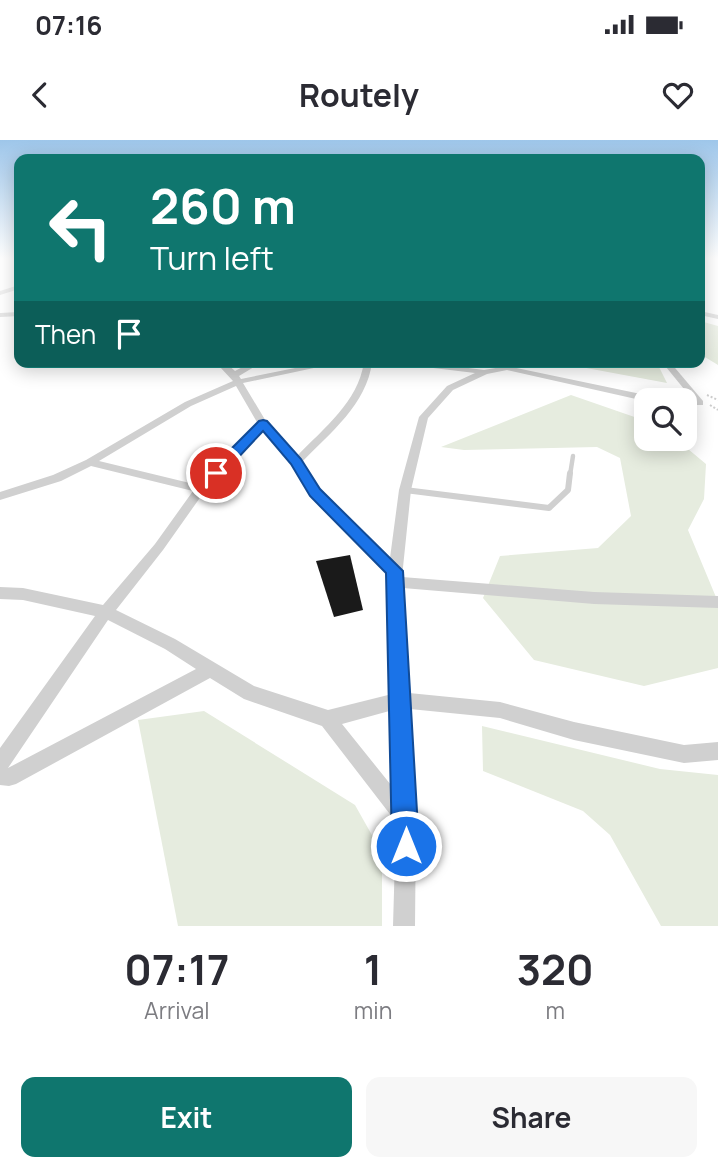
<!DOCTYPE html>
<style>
:root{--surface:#fff;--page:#f7f7f7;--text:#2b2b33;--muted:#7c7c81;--accent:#0f766e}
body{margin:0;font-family:Manrope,sans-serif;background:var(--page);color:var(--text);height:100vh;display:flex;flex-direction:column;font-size:26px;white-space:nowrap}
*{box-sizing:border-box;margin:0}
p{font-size:23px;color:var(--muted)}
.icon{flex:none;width:38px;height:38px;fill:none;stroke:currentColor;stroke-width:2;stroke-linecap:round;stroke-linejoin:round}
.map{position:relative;height:786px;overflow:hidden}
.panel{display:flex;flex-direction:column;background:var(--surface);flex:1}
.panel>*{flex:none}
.guide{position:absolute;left:14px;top:14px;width:691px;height:214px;border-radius:14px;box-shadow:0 4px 18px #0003;background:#0f766e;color:#fff;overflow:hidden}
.controls{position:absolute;left:634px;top:248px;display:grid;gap:14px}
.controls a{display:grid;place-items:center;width:63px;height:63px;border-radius:14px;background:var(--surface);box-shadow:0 4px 18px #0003;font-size:35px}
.pin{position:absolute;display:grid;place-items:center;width:60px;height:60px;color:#fff;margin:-30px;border:4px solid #fff;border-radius:50%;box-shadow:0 2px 7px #0007}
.me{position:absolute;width:77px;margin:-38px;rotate:0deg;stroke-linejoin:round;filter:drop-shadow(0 0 5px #0008)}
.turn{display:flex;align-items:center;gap:24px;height:147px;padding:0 21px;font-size:32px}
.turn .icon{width:91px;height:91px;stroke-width:2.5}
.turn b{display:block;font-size:49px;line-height:60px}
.then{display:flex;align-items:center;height:66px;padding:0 21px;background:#0003;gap:14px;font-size:26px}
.eta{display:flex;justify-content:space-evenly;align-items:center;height:119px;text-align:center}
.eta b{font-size:42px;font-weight:700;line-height:49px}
.primary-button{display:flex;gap:14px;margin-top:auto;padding:14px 21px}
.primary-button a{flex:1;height:80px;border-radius:14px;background:var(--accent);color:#fff;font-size:28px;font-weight:700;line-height:80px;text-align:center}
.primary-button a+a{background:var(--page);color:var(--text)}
.status{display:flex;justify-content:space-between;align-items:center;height:49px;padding:0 35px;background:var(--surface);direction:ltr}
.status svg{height:19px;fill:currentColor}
header{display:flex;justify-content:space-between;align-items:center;height:91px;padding:0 21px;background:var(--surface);font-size:32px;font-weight:700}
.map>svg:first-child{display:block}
</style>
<div class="status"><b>07:16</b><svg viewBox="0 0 49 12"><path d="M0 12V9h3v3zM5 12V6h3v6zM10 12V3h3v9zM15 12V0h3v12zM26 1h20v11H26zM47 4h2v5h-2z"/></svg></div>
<header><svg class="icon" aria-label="back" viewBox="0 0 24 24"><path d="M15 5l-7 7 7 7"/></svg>Routely<svg class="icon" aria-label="heart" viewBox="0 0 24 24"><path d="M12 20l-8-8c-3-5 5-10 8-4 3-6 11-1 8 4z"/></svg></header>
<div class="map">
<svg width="718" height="786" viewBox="0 0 718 786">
<rect width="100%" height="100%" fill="#fff"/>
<g fill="#e6ecdf">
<polygon points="700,181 718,186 718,225 700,214"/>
<polygon points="554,222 631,222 659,227 667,243"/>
<polygon points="571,255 646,281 646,299 676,299 706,324 704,359 688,390 718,462 718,528 644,546 534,520 483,458 500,416 598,408 631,376 620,318 597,307 464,310 441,307"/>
<polygon points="204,571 355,665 382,713 382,786 178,786 138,580"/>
<polygon points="482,586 660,629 718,635 718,786 661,786 610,695 583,671 483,631"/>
</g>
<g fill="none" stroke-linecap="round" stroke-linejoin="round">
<polyline stroke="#cfe2ee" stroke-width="2" points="19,182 19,186"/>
</g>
<polygon fill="#1a1a1a" points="350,415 363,470 334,477 316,421"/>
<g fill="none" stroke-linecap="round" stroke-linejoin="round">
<g stroke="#cdcdcd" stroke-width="2" stroke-dasharray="2 2" stroke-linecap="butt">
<polyline points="707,255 718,260"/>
<polyline points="710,265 718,270"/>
</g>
<polyline stroke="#d0d0d0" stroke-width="4.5" points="570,335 573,316"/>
<polyline stroke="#d0d0d0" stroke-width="6" points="405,350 549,368 568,350 570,333"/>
<g fill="#d0d0d0" fill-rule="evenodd">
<polygon points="19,145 19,149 0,155 0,151"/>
<polygon points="700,171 718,175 718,179 700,175"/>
<polygon points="19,172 19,176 0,177 0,173"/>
<path d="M210 222 226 223 235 231 252 222H262L239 236 241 239 325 222H342L243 243 267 283 297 316C324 288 358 262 364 222H372C367 264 330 293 302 322L319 350 390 418 399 350 419 277 447 246 475 233 400 224 396 222H422L484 230 507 226 636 253 685 259 686 261 684 263V261L636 259 507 230 487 234 453 250 428 278 411 350 402 437 594 452 718 456V468L594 464 403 448 409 553 500 562 574 582 684 605 718 602V620L684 623 574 600 500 578 410 569 416 679 415 786H393L396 682 322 586 244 559 210 538 16 644 9 646 0 645V608L95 476 23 460 0 459V447L23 448 103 465 155 404 193 351 91 326 61 341 0 360V352L53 335 86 320 185 262 233 241 220 227ZM236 246 258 284 198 345 99 321 191 266ZM263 290 293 324 311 356 388 433 392 554 328 570 254 546 175 499 116 470 163 410 204 352ZM108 480 165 509 196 529 8 628ZM393 570 395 650 342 584Z"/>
<polygon points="662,222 670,222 703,261 703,265 697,265"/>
</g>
</g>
<linearGradient id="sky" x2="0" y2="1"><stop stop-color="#9ec6ea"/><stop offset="0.52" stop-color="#fff"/><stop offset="1" stop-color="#fff" stop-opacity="0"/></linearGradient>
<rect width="718" height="228" fill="url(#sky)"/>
<polygon fill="#1a73e8" stroke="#114b97" stroke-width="2" points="263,280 267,281 301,319 320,349 403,431 419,706 415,715 406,719 396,715 392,706 386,433 310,356 291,324 263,291 221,336 211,336 211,329 259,281"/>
</svg>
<div class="controls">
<a><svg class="icon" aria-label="search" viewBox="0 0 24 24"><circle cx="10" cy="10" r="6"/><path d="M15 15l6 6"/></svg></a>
</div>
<div class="pin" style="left:216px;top:333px;background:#d93025"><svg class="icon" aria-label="arrive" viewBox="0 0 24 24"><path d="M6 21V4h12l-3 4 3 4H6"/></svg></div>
<svg class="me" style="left:406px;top:706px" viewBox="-20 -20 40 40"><circle r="17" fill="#1a73e8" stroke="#fff" stroke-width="3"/><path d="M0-11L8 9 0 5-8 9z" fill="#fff"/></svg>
<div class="guide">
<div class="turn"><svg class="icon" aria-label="left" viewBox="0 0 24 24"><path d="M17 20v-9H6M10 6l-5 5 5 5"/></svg><div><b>260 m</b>Turn left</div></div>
<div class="then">Then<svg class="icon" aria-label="arrive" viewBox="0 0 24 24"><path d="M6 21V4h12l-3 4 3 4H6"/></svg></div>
</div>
</div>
<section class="panel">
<div class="eta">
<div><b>07:17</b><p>Arrival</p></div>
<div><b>1</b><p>min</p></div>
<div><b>320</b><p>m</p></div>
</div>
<div class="primary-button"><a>Exit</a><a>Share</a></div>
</section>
